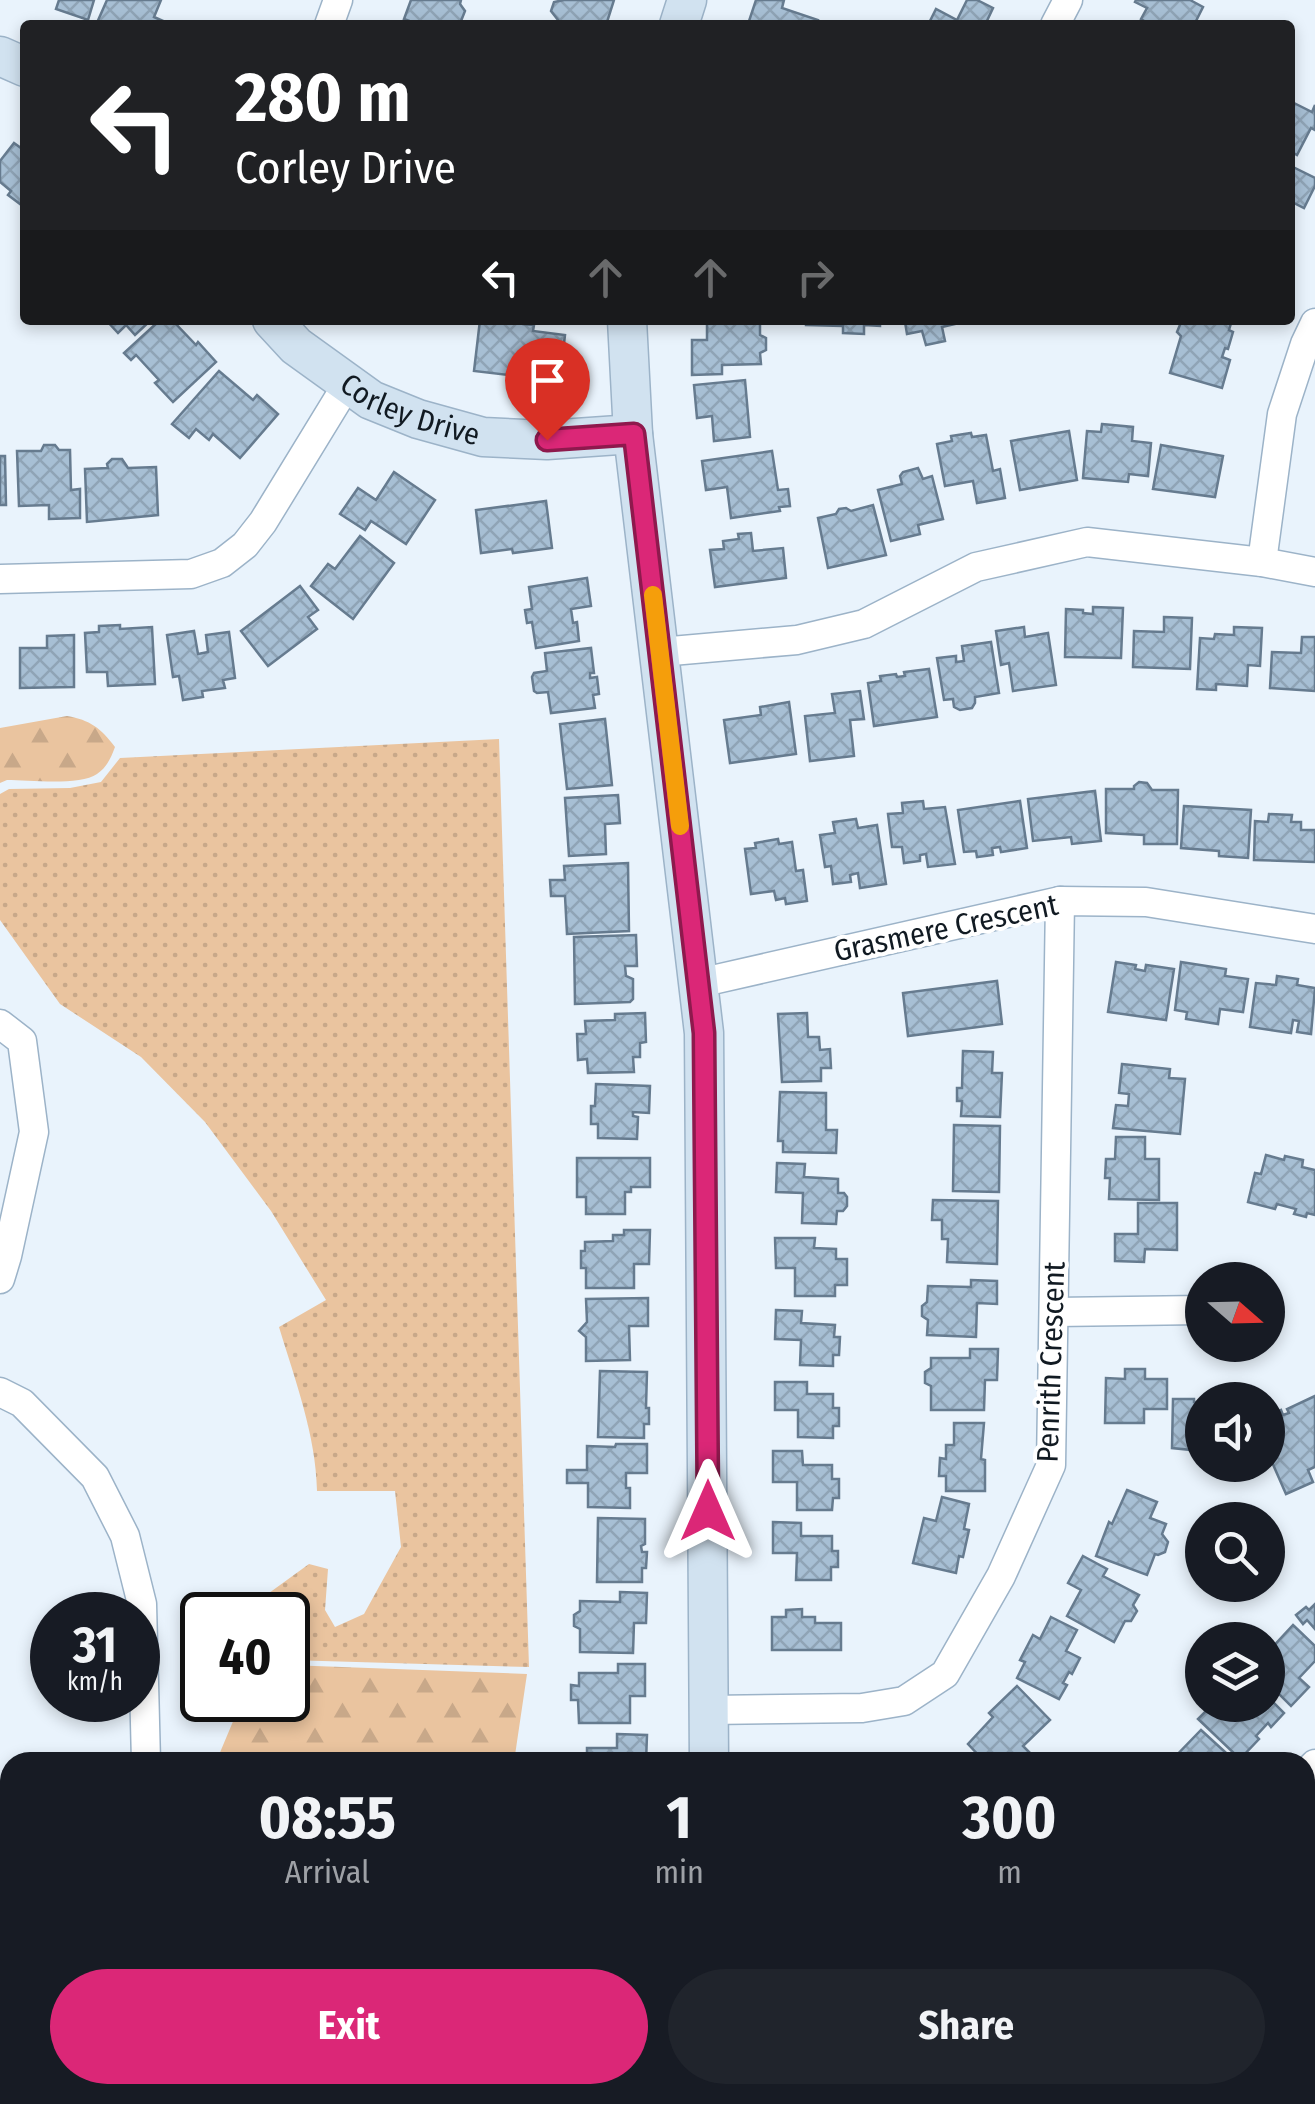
<!DOCTYPE html>
<style>
:root{--surface:#171b24;--page:#20242c;--text:#f1f3f6;--muted:#9ea1a6;--accent:#db2777}
body{margin:0;font-family:"Fira Sans Condensed",sans-serif;background:var(--page);color:var(--text);height:100vh;display:flex;flex-direction:column;font-size:38px;white-space:nowrap}
*{box-sizing:border-box;margin:0}
p{font-size:32px;color:var(--muted)}
.icon{flex:none;width:55px;height:55px;fill:none;stroke:currentColor;stroke-width:2;stroke-linecap:round;stroke-linejoin:round}
.map{position:relative;flex:1;overflow:hidden}
.side{position:absolute;left:0px;top:1752px;width:1315px;height:352px;display:flex;flex-direction:column;background:var(--surface);border-radius:30px 30px 0 0;box-shadow:0 5px 15px #0003}
.side>*{flex:none}
.hud{position:absolute;left:20px;top:20px;width:1275px;height:305px;border-radius:10px;box-shadow:0 5px 15px #0003;background:#202124;color:#fff;overflow:hidden}
.needle{width:65px;rotate:110deg}
.tools{position:absolute;left:1185px;top:1262px;display:grid;gap:20px}
.tools a{display:grid;place-items:center;width:100px;height:100px;border-radius:50%;background:var(--surface);box-shadow:0 5px 15px #0003;font-size:50px}
.speed{position:absolute;left:30px;top:1592px;display:flex;gap:20px;font-size:50px;font-weight:700;text-align:center}
.speed>*{display:grid;place-content:center;width:130px;height:130px;border-radius:50%;background:var(--surface);box-shadow:0 5px 15px #0003;line-height:1}
.speed small{font-size:25px;font-weight:400}
.speed .limit{border:5px solid #111;border-radius:15px;background:#fff;color:#111}
.pin{position:absolute;display:grid;place-items:center;width:85px;height:85px;color:#fff;margin:-102px -42px;border-radius:50% 50% 50% 0;rotate:-45deg;box-shadow:0 0 10px #0007}
.pin .icon{rotate:45deg}
.me{position:absolute;width:110px;margin:-55px;rotate:0deg;stroke-linejoin:round;filter:drop-shadow(0 0 8px #0008)}
.turn{display:flex;align-items:center;gap:35px;height:210px;padding:0 50px;font-size:45px}
.turn .icon{width:130px;height:130px;stroke-width:2.5}
.turn b{display:block;font-size:70px;line-height:85px}
.lanes{display:flex;align-items:center;height:95px;padding:0 50px;background:#0003;justify-content:center;gap:50px;direction:ltr}
.lanes .off{opacity:.35}
.eta{display:flex;justify-content:space-evenly;align-items:center;height:170px;text-align:center}
.eta b{font-size:60px;font-weight:700;line-height:70px}
.button{display:flex;gap:20px;margin-top:auto;padding:20px 50px}
.button a{flex:1;height:115px;border-radius:60px;background:var(--accent);color:#fff;font-size:40px;font-weight:700;line-height:115px;text-align:center}
.button a+a{background:var(--page);color:var(--text)}
.map>svg:first-child{display:block}
</style>
<div class="map">
<svg width="1315" height="2104" viewBox="0 0 1315 2104">
<defs>
<pattern id="grass-dots" width="8" height="8" patternUnits="userSpaceOnUse" patternTransform="scale(2.5)"><rect width="8" height="8" fill="#eac49f"/><path d="M2 2h.1M6 6h.1" fill="none" stroke="#c8a889" stroke-width="1.8" stroke-linecap="round"/></pattern>
<pattern id="forest-firs" width="22" height="20" patternUnits="userSpaceOnUse" patternTransform="scale(2.5)"><rect width="22" height="20" fill="#eac49f"/><path d="M5 1l3.5 6h-7zM16 11l3.5 6h-7z" fill="#c8a889"/></pattern>
<pattern id="building-cross-hatch" width="8" height="8" patternUnits="userSpaceOnUse" patternTransform="scale(2.5)"><rect width="8" height="8" fill="#a7bfd4"/><path d="M0 0l8 8M0 8l8-8" fill="none" stroke="#8fa4b6"/></pattern>
</defs>
<rect width="100%" height="100%" fill="#e9f3fc"/>
<path fill="url(#grass-dots)" d="M499 739 529 1667 288 1660V1615H258V1601L309 1564 328 1569 325 1610 335 1627 364 1614 401 1547 395 1491H317C316 1435 295 1380 279 1327L326 1300 271 1211 205 1122 141 1057 60 1004 0 920V794L9 789 70 788 101 782 120 758Z"/>
<g fill="url(#forest-firs)">
<path d="M67 716C90 720 101 728 115 747 111 758 107 767 97 774 80 786 29 780 7 780L0 783V728Z"/>
<polygon points="288,1665 527,1674 514,1762 216,1762 242,1700 288,1700"/>
<polygon points="210,2095 477,2095 477,2104 211,2104"/>
</g>
<g fill="url(#building-cross-hatch)" stroke="#667b8f" stroke-width="2.5">
<polygon points="59,0 94,0 88,20 56,9"/>
<polygon points="107,0 161,0 154,17 172,25 96,25"/>
<polygon points="411,0 461,0 460,4 465,11 461,21 452,22 451,25 420,25 404,19"/>
<polygon points="564,0 614,0 607,22 612,25 556,25 558,20 551,11 554,2"/>
<polygon points="756,0 784,0 782,8 818,20 817,25 758,25 749,21"/>
<polygon points="967,0 977,0 993,8 985,25 928,25 936,9 957,20"/>
<polygon points="1136,0 1190,0 1203,7 1194,25 1142,25 1144,21 1141,19 1147,8 1135,2"/>
<polygon points="1290,101 1312,112 1315,105 1315,130 1311,128 1297,155 1290,151"/>
<polygon points="14,143 25,151 24,207 8,195 11,191 0,182 0,161"/>
<polygon points="1293,167 1315,178 1315,186 1304,208 1290,201 1290,172"/>
<polygon points="106,320 151,320 135,335 126,325 118,333"/>
<polygon points="160,320 172,320 196,345 198,342 216,362 173,402 155,383 159,380 136,355 131,360 124,353"/>
<polygon points="480,320 521,320 523,324 534,325 533,331 565,335 561,369 529,364 528,374 509,372 508,375 474,371"/>
<polygon points="707,320 760,320 760,335 766,338 766,350 760,353 761,364 722,365 722,374 692,375 692,340 707,340"/>
<polygon points="806,320 880,320 880,326 864,325 864,334 843,333 843,326 806,325"/>
<polygon points="902,320 972,320 942,327 945,341 926,345 922,331 907,334 905,322"/>
<polygon points="1182,320 1232,320 1229,330 1233,332 1228,349 1225,348 1222,357 1230,360 1222,388 1170,373 1181,336 1177,332"/>
<polygon points="219,371 253,400 257,395 278,414 240,458 213,434 209,440 196,429 189,438 172,424"/>
<polygon points="745,380 750,437 714,441 712,416 697,418 694,385"/>
<polygon points="1102,424 1133,427 1132,441 1151,443 1148,476 1129,474 1128,482 1083,478 1087,431 1101,432"/>
<polygon points="1069,431 1077,480 1020,490 1011,441"/>
<polygon points="971,433 972,437 986,435 993,471 1000,469 1005,498 977,503 973,481 945,486 937,444 952,441 951,436"/>
<polygon points="44,445 55,445 59,450 70,450 71,490 80,489 80,518 49,519 49,505 19,506 17,451 41,451"/>
<polygon points="1161,445 1223,456 1215,497 1153,489"/>
<polygon points="772,451 778,490 788,489 790,506 779,507 780,511 731,518 727,487 706,490 702,461"/>
<polygon points="0,456 5,456 6,505 0,505"/>
<polygon points="112,459 122,459 128,468 156,467 158,515 87,522 85,469 108,468 107,464"/>
<polygon points="918,468 923,479 932,476 943,519 918,525 920,534 891,541 878,490 902,484 900,476 903,472"/>
<polygon points="394,472 435,500 406,544 371,521 365,530 340,514 358,488 376,500"/>
<polygon points="546,501 552,548 513,553 512,549 481,553 476,510"/>
<polygon points="873,505 886,555 828,568 818,518 836,514 839,509 846,508 851,511"/>
<polygon points="751,533 753,551 783,548 786,578 715,587 710,550 724,549 723,541 739,539 738,534"/>
<polygon points="360,536 394,563 353,619 311,586 328,564 335,569"/>
<polygon points="587,578 591,606 571,609 573,623 577,622 579,641 536,648 532,622 527,623 525,610 532,609 529,587"/>
<polygon points="300,586 318,610 308,617 317,629 268,666 241,631"/>
<polygon points="1093,607 1123,608 1121,658 1065,657 1066,609 1083,610 1083,613 1093,614"/>
<polygon points="1164,617 1192,618 1190,669 1133,667 1134,631 1164,632"/>
<polygon points="120,625 120,629 152,627 155,684 108,686 107,672 87,672 85,633 99,632 99,626"/>
<polygon points="1024,627 1025,637 1048,633 1056,685 1013,691 1009,663 1001,665 996,631"/>
<polygon points="1234,627 1262,628 1260,666 1248,665 1247,686 1216,684 1216,690 1197,689 1200,638 1214,639 1215,634 1234,635"/>
<polygon points="194,631 198,654 208,652 206,635 229,632 235,678 223,680 225,688 202,691 203,697 183,700 179,676 173,677 167,635"/>
<polygon points="74,635 74,687 20,688 20,648 47,648 47,636"/>
<polygon points="1302,637 1315,637 1315,691 1270,688 1272,652 1301,653"/>
<polygon points="991,642 999,693 975,697 975,703 972,708 960,710 954,707 953,699 944,700 937,658 956,656 956,662 964,661 962,646"/>
<polygon points="591,648 594,673 590,673 590,678 597,677 599,694 593,695 595,708 551,713 548,692 537,693 534,691 532,677 534,673 547,671 545,653"/>
<polygon points="929,669 937,717 874,726 868,683 881,681 880,676 896,674 897,677 905,676 904,672"/>
<polygon points="860,691 864,719 850,720 854,756 810,761 805,716 835,713 832,694"/>
<polygon points="789,702 796,754 730,763 724,720 761,715 760,707"/>
<polygon points="605,719 612,785 567,789 560,724"/>
<polygon points="1139,782 1147,783 1152,790 1178,790 1177,844 1144,844 1144,835 1106,833 1106,789 1134,789 1134,786"/>
<polygon points="1095,791 1101,841 1072,844 1071,837 1033,841 1028,799"/>
<polygon points="618,795 620,823 605,824 606,854 569,856 565,798"/>
<polygon points="923,801 924,809 945,807 955,864 928,867 926,854 920,855 920,861 904,863 902,847 892,847 888,814 903,813 902,803"/>
<polygon points="1020,801 1027,848 1001,852 1000,847 992,848 993,855 977,857 976,851 964,852 958,810"/>
<polygon points="1184,806 1251,810 1248,858 1219,856 1219,851 1181,848"/>
<polygon points="1269,814 1292,815 1291,822 1301,822 1301,830 1315,830 1315,862 1254,860 1255,821 1268,822"/>
<polygon points="856,819 858,828 877,825 886,884 860,888 858,873 850,875 851,882 833,884 831,866 825,867 820,835 835,833 833,822"/>
<polygon points="778,839 779,844 792,842 796,871 803,870 807,901 786,904 785,898 776,900 774,891 751,894 745,849 756,848 755,843"/>
<polygon points="628,863 629,931 567,934 565,896 551,896 550,880 565,880 564,866"/>
<polygon points="636,935 637,966 625,966 626,976 633,979 633,999 630,1002 575,1004 574,937"/>
<polygon points="1116,962 1136,965 1135,969 1145,971 1146,965 1174,969 1166,1020 1108,1012"/>
<polygon points="1181,962 1226,969 1225,976 1248,979 1243,1012 1220,1009 1218,1024 1186,1019 1187,1012 1175,1010"/>
<polygon points="1277,976 1298,979 1297,985 1315,988 1311,1034 1297,1032 1299,1021 1293,1020 1291,1033 1250,1027 1256,983 1276,985"/>
<polygon points="997,981 1002,1024 908,1036 903,993"/>
<polygon points="645,1013 646,1042 640,1043 640,1057 633,1057 634,1072 588,1073 587,1059 578,1060 577,1034 586,1034 585,1021 615,1020 615,1014"/>
<polygon points="807,1013 808,1037 819,1037 820,1050 830,1049 831,1068 821,1068 821,1081 782,1082 778,1014"/>
<polygon points="963,1051 993,1052 992,1073 1002,1073 1000,1117 961,1116 962,1101 957,1101 957,1088 962,1088"/>
<polygon points="1122,1064 1170,1069 1169,1078 1185,1079 1180,1134 1113,1128 1116,1105 1128,1106 1129,1094 1119,1093"/>
<polygon points="596,1084 650,1086 649,1113 633,1112 633,1116 638,1117 637,1139 598,1138 598,1124 591,1124 591,1106 595,1106"/>
<polygon points="780,1092 826,1093 826,1130 837,1130 836,1153 783,1152 783,1141 778,1141"/>
<polygon points="954,1125 1000,1126 999,1192 953,1191"/>
<polygon points="1116,1137 1145,1137 1145,1159 1159,1159 1159,1200 1109,1199 1110,1178 1105,1178 1106,1159 1115,1159"/>
<polygon points="1266,1155 1284,1160 1285,1156 1303,1160 1302,1167 1315,1170 1315,1215 1307,1213 1306,1217 1294,1214 1296,1209 1277,1204 1275,1209 1248,1202 1255,1173 1261,1174"/>
<polygon points="577,1158 650,1158 650,1187 631,1187 631,1192 625,1192 625,1214 586,1214 586,1197 577,1197"/>
<polygon points="777,1163 805,1164 804,1177 838,1179 838,1193 844,1193 847,1197 847,1206 843,1211 837,1211 836,1224 802,1223 803,1193 776,1192"/>
<polygon points="933,1200 998,1201 997,1264 947,1262 948,1239 942,1239 942,1220 932,1220"/>
<polygon points="1138,1203 1177,1203 1177,1250 1145,1249 1144,1262 1115,1261 1115,1234 1138,1234"/>
<polygon points="624,1230 650,1230 649,1264 634,1264 634,1288 586,1288 586,1268 581,1268 581,1251 585,1251 585,1242 613,1241 613,1235 624,1235"/>
<polygon points="775,1238 815,1238 814,1248 836,1249 836,1259 847,1259 847,1285 835,1285 835,1296 795,1296 795,1268 776,1268"/>
<polygon points="971,1280 997,1281 997,1304 977,1303 976,1337 927,1335 928,1320 922,1316 922,1306 927,1302 928,1286 971,1287"/>
<polygon points="648,1298 648,1326 629,1326 630,1360 586,1361 586,1337 579,1331 587,1322 586,1299"/>
<polygon points="776,1310 802,1311 801,1323 835,1325 834,1337 840,1337 839,1355 833,1355 833,1366 800,1365 801,1340 775,1339"/>
<polygon points="970,1349 998,1349 997,1380 985,1380 984,1410 931,1410 931,1386 925,1383 925,1372 931,1368 931,1358 970,1358"/>
<polygon points="1125,1369 1145,1369 1145,1379 1167,1379 1167,1409 1144,1409 1144,1423 1105,1423 1106,1378 1125,1379"/>
<polygon points="600,1371 647,1372 646,1408 649,1408 649,1424 644,1424 644,1438 598,1437"/>
<polygon points="775,1382 807,1382 807,1394 833,1394 833,1408 839,1408 839,1426 833,1426 833,1438 798,1437 798,1410 775,1410"/>
<polygon points="1315,1396 1315,1467 1308,1470 1313,1482 1286,1494 1268,1453 1268,1416 1281,1410 1283,1415 1289,1413 1287,1409"/>
<polygon points="1173,1399 1194,1399 1194,1402 1202,1402 1202,1451 1172,1448"/>
<polygon points="954,1423 984,1423 981,1459 985,1460 985,1491 946,1491 946,1476 939,1476 940,1458 946,1459 946,1445 954,1445"/>
<polygon points="616,1444 647,1444 647,1473 626,1473 626,1488 630,1488 630,1508 588,1507 588,1483 567,1483 567,1470 587,1470 587,1446 615,1447"/>
<polygon points="773,1451 802,1451 803,1465 832,1465 832,1479 839,1479 839,1498 833,1498 832,1510 797,1510 797,1482 773,1482"/>
<polygon points="1127,1490 1157,1502 1150,1518 1166,1524 1162,1534 1168,1542 1165,1552 1158,1555 1155,1554 1147,1575 1096,1556 1109,1522 1112,1524"/>
<polygon points="942,1497 969,1504 964,1529 969,1530 963,1557 959,1556 956,1573 913,1563 924,1518 936,1521"/>
<polygon points="598,1518 645,1519 645,1544 641,1546 642,1552 647,1552 646,1568 642,1568 642,1582 597,1582"/>
<polygon points="773,1522 801,1523 801,1536 832,1536 832,1551 838,1551 838,1567 831,1567 831,1580 796,1580 797,1553 773,1553"/>
<polygon points="1083,1556 1107,1569 1103,1576 1139,1595 1133,1605 1137,1611 1131,1621 1125,1621 1114,1642 1067,1616 1081,1590 1068,1583"/>
<polygon points="620,1592 647,1593 646,1623 634,1623 633,1653 580,1652 580,1629 574,1626 574,1615 580,1611 580,1601 620,1602"/>
<polygon points="1315,1604 1315,1629 1307,1620 1303,1624 1296,1615 1306,1607 1309,1610"/>
<polygon points="802,1609 802,1617 815,1617 815,1623 841,1623 841,1650 772,1650 772,1617 786,1617 786,1610"/>
<polygon points="1051,1617 1077,1630 1066,1651 1080,1658 1072,1674 1069,1672 1063,1683 1067,1685 1059,1699 1017,1678 1025,1662 1020,1660 1033,1635 1040,1639"/>
<polygon points="1293,1625 1315,1646 1315,1661 1299,1678 1309,1687 1291,1706 1268,1683 1268,1652"/>
<polygon points="618,1664 645,1664 645,1696 630,1696 630,1723 579,1723 578,1700 571,1700 571,1685 579,1686 579,1673 618,1673"/>
<polygon points="1017,1686 1050,1720 1023,1746 1030,1753 1019,1762 985,1762 968,1744 993,1717 989,1713"/>
<polygon points="1268,1697 1284,1713 1271,1727 1268,1723 1256,1736 1259,1739 1240,1759 1198,1719 1212,1705 1268,1705"/>
<polygon points="1201,1730 1236,1762 1170,1762"/>
<polygon points="617,1734 647,1735 646,1762 581,1762 587,1762 587,1748 617,1748"/>
<polygon points="1315,1857 1315,1913 1309,1912 1305,1916 1305,1867"/>
<rect x="606" y="2095" width="41" height="9"/>
<polygon points="1013,2095 1044,2095 1047,2104 988,2104"/>
<polygon points="1053,2095 1125,2095 1117,2099 1119,2104 1083,2104 1080,2099 1072,2104 1058,2104"/>
</g>
<g fill="none" stroke-linecap="round" stroke-linejoin="round">
<defs>
<g id="street">
<polyline points="329,25 338,0"/>
<polyline points="1055,25 1068,0"/>
<polyline points="1262,562 1282,414 1305,344 1315,323"/>
<polyline points="0,579 191,574 222,563 245,545 263,522 348,383"/>
<polyline points="660,652 797,640 864,624 976,567 1087,542 1262,562 1315,572"/>
<polyline points="699,983 1060,901 1146,902 1315,929"/>
<polyline points="0,1024 22,1041 34,1132 7,1256 0,1279"/>
<polyline points="1055,1312 1202,1310"/>
<polyline points="0,1392 22,1403 95,1477 125,1536 142,1604 146,1762"/>
<polyline points="709,1710 862,1708 904,1701 945,1674 1001,1576 1051,1465 1060,901"/>
<polyline points="1305,1774 1315,1764"/>
<polyline points="0,1839 10,1839"/>
<polyline points="162,2095 163,2104"/>
</g>
<g id="secondary">
<polyline points="679,25 687,0"/>
<polyline points="0,56 25,67"/>
<path id="s1" d="M272 320 296 346 371 400 418 419 483 437 547 440 633 434"/>
<polyline points="627,320 633,434 704,1033 709,1762"/>
<polyline points="711,2095 711,2104"/>
</g>
</defs>
<use href="#street" stroke="#9cb3c8" stroke-width="31"/>
<use href="#secondary" stroke="#9cb3c8" stroke-width="41"/>
<use href="#street" stroke="#fff" stroke-width="28"/>
<use href="#secondary" stroke="#d1e2f0" stroke-width="38"/>
</g>
<g fill="none" stroke-linecap="round" stroke-linejoin="round">
<defs>
<polyline id="route" points="547,440 634,434 704,1033 708,1511"/>
</defs>
<use href="#route" stroke="#8e194d" stroke-width="25"/>
<use href="#route" stroke="#db2777" stroke-width="18"/>
<polyline stroke="#f59e0b" stroke-width="18" points="653,595 680,826"/>
</g>
<g text-anchor="middle" stroke-width="8" stroke-linejoin="round" paint-order="stroke">
<g font-size="30" fill="#111a22" stroke="#fff">
<text dy="10" stroke="none"><textPath href="#s1" startOffset="168">Corley Drive</textPath></text>
<text transform="translate(946 928) rotate(-12)" y="10">Grasmere Crescent</text>
<text transform="translate(1051 1362) rotate(-88)" y="10">Penrith Crescent</text>
</g>
</g>
</svg>
<div class="tools">
<a><svg class="needle" viewBox="-14 -14 28 28"><path d="M0-13l5 13h-10z" fill="#e53935"/><path d="M0 13l5-13h-10z" fill="#9ea1a6"/></svg></a>
<a><svg class="icon" aria-label="sound" viewBox="0 0 24 24"><path d="M4 9h4l5-4v14l-5-4H4zM17 9q2 3 0 6"/></svg></a>
<a><svg class="icon" aria-label="search" viewBox="0 0 24 24"><circle cx="10" cy="10" r="6"/><path d="M15 15l6 6"/></svg></a>
<a><svg class="icon" aria-label="layers" viewBox="0 0 24 24"><path d="M12 4l9 5-9 5-9-5zM3 14l9 5 9-5"/></svg></a>
</div>
<div class="speed"><div>31<small>km/h</small></div><div class="limit">40</div></div>
<div class="pin" style="left:547px;top:440px;background:#d93025"><svg class="icon" aria-label="arrive" viewBox="0 0 24 24"><path d="M6 21V4h12l-3 4 3 4H6"/></svg></div>
<svg class="me" style="left:708px;top:1511px" viewBox="-20 -20 40 40"><path d="M0-17L14 15 0 8-14 15z" fill="#db2777" stroke="#fff" stroke-width="4"/></svg>
<div class="hud">
<div class="turn"><svg class="icon" aria-label="left" viewBox="0 0 24 24"><path d="M17 20v-9H6M10 6l-5 5 5 5"/></svg><div><b>280 m</b>Corley Drive</div></div>
<div class="lanes"><svg class="icon" aria-label="left" viewBox="0 0 24 24"><path d="M17 20v-9H6M10 6l-5 5 5 5"/></svg><svg class="icon off" aria-label="ahead" viewBox="0 0 24 24"><path d="M12 20V5M6 11l6-6 6 6"/></svg><svg class="icon off" aria-label="ahead" viewBox="0 0 24 24"><path d="M12 20V5M6 11l6-6 6 6"/></svg><svg class="icon off" aria-label="right" viewBox="0 0 24 24"><path d="M7 20v-9h11M14 6l5 5-5 5"/></svg></div>
</div>
<section class="side">
<div class="eta">
<div><b>08:55</b><p>Arrival</p></div>
<div><b>1</b><p>min</p></div>
<div><b>300</b><p>m</p></div>
</div>
<div class="button"><a>Exit</a><a>Share</a></div>
</section>
</div>
